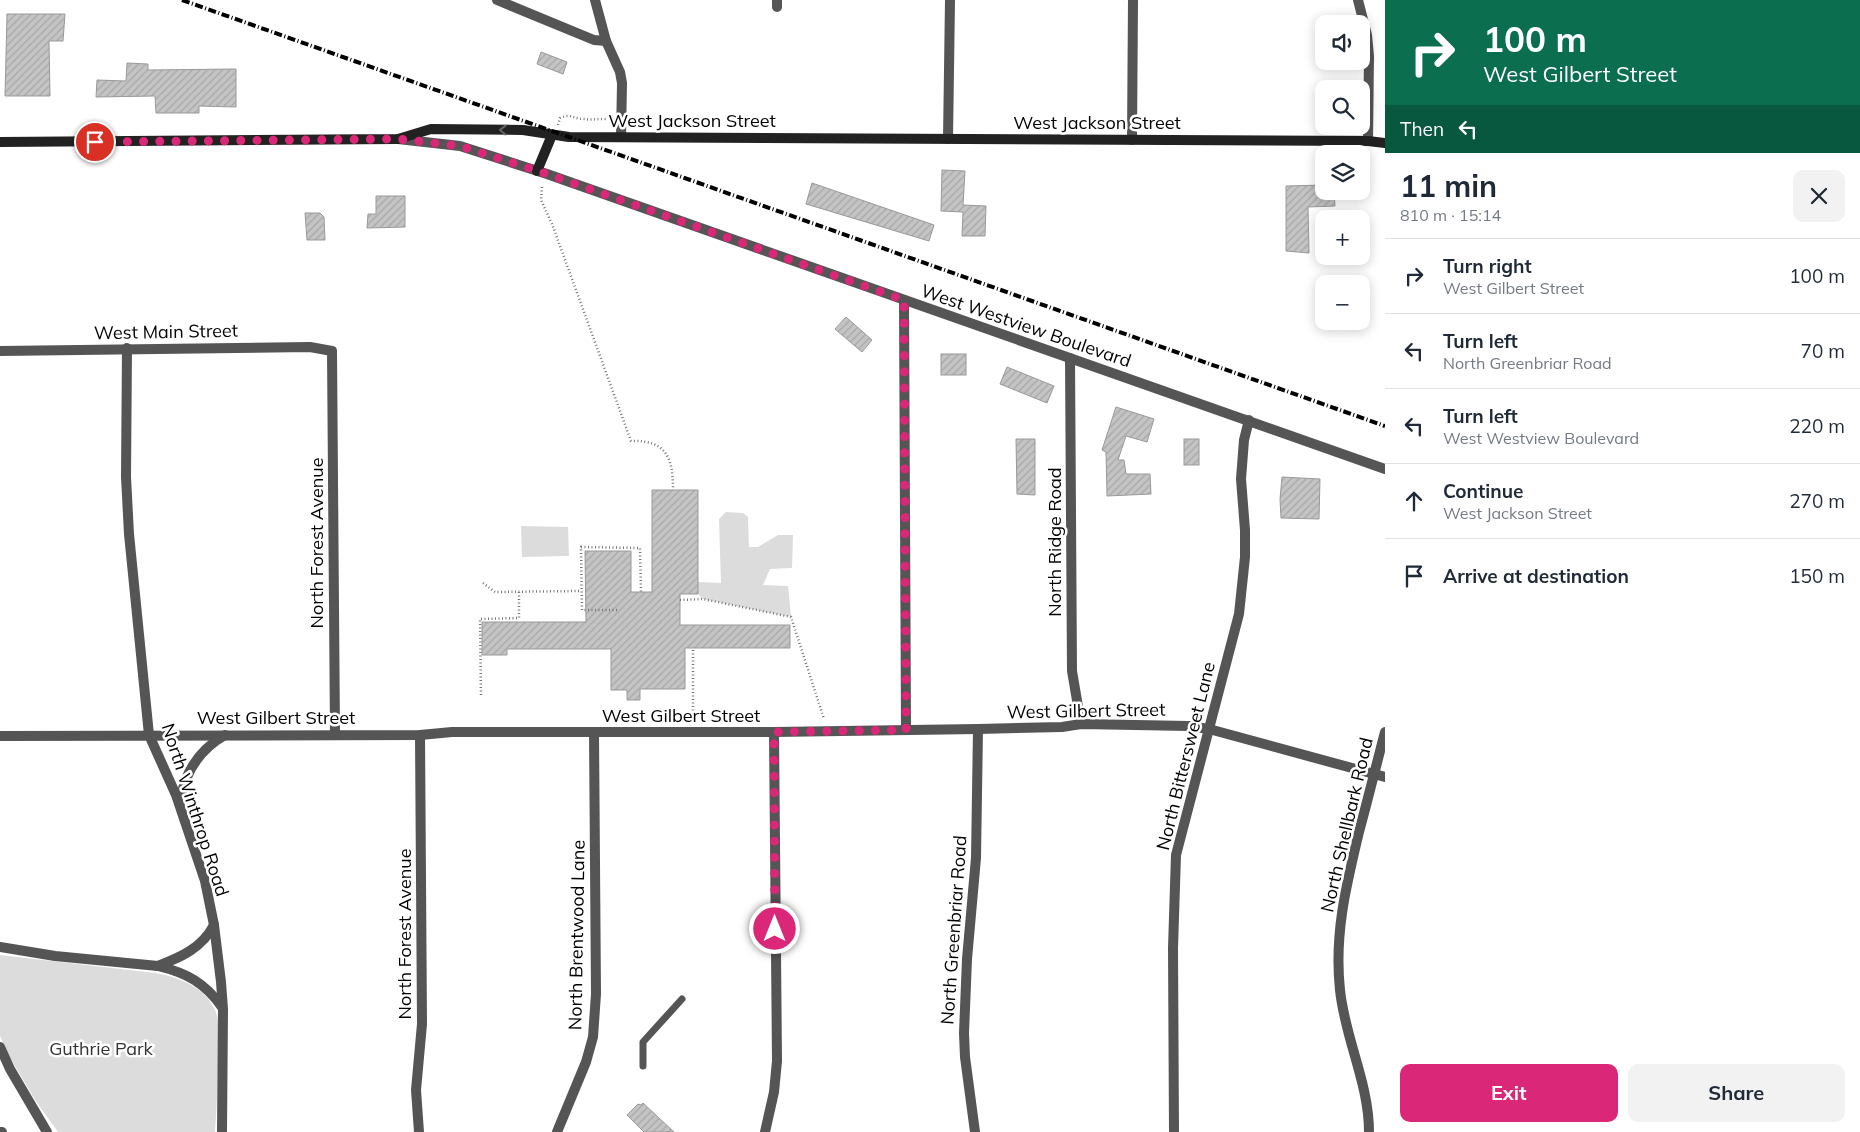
<!DOCTYPE html>
<meta charset="utf-8">
<style>
:root{--surface:#fff;--page:#f2f2f3;--text:#1f2937;--muted:#747a83;--line:#e0e1e3;--accent:#db2777}
body{margin:0;font-family:Mulish,sans-serif;background:var(--page);color:var(--text);height:100vh;display:flex;flex-direction:column;font-size:19px;white-space:nowrap}
*{box-sizing:border-box;margin:0}
p{font-size:16px;color:var(--muted)}
.icon{flex:none;width:28px;height:28px;fill:none;stroke:currentColor;stroke-width:2;stroke-linecap:round;stroke-linejoin:round}
.map{position:relative;flex:1;overflow:hidden}
.side{display:flex;flex-direction:column;background:var(--surface);width:475px}
.side>*{flex:none}
.guide{background:#0b6e4f;color:#fff;overflow:hidden}
.controls{position:absolute;left:1315px;top:15px;display:grid;gap:10px}
.controls a{display:grid;place-items:center;width:55px;height:55px;border-radius:10px;background:var(--surface);box-shadow:0 2px 12px #0003;font-size:25px}
.pin{position:absolute;display:grid;place-items:center;width:42px;height:42px;color:#fff;margin:-21px;border:2px solid #fff;border-radius:50%;box-shadow:0 1px 5px #0007}
.me{position:absolute;width:55px;margin:-28px;rotate:0deg;stroke-linejoin:round;filter:drop-shadow(0 0 4px #0008)}
.turn{display:flex;align-items:center;gap:18px;height:105px;padding:0 15px;font-size:22px}
.turn .icon{width:65px;height:65px;stroke-width:2.5}
.turn b{display:block;font-size:35px;line-height:42px}
.then{display:flex;align-items:center;height:48px;padding:0 15px;background:#0003;gap:10px;font-size:19px}
.round{display:grid;place-items:center;flex:none;width:52px;height:52px;border-radius:10px;background:var(--page)}
.head{display:flex;align-items:center;justify-content:space-between;height:85px;padding:0 15px}
h1{font-size:30px;font-weight:700;line-height:38px}
.primary-button{display:flex;gap:10px;margin-top:auto;padding:10px 15px}
.primary-button a{flex:1;height:58px;border-radius:10px;background:var(--accent);color:#fff;font-size:20px;font-weight:700;line-height:58px;text-align:center}
.primary-button a+a{background:var(--page);color:var(--text)}
ul{padding:0;list-style:none}
li{display:flex;align-items:center;gap:15px;height:75px;padding:0 15px;border-top:1px solid var(--line)}
li div{flex:1}
li b{display:block;font-size:19px}
li em{font-style:normal}
main{display:flex;flex:1;min-height:0}
.map>svg:first-child{display:block}
</style>
<main>
<div class="map">
<svg width="1385" height="1132" viewBox="0 0 1385 1132">
<defs>
<pattern id="building-hatch" width="6" height="6" patternUnits="userSpaceOnUse" patternTransform="scale(1.25)"><rect width="6" height="6" fill="#c4c4c4"/><path d="M-1 1l2-2M0 6l6-6M5 7l2-2" fill="none" stroke="#a7a7a7"/></pattern>
</defs>
<rect width="100%" height="100%" fill="#fff"/>
<g fill="#dcdcdc">
<polygon points="726,512 743,513 748,517 749,547 758,547 778,535 793,535 792,568 770,569 763,585 788,586 791,617 703,599 698,594 698,582 721,583 719,519"/>
<polygon points="521,526 568,527 569,556 522,557"/>
<path d="M0 955 155 973C178 977 204 986 215 1010 220 1021 218 1036 218 1048 218 1076 217 1104 215 1132H58L35 1100 9 1056 0 1036Z"/>
</g>
<g fill="url(#building-hatch)" stroke="#999">
<polygon points="7,14 65,14 63,41 49,41 50,96 5,96"/>
<polygon points="541,52 567,62 563,74 537,64"/>
<polygon points="127,63 148,64 148,70 236,69 236,107 199,106 199,113 156,113 155,96 96,97 97,80 126,81"/>
<polygon points="942,170 965,171 963,205 986,206 985,236 962,236 963,212 941,211"/>
<polygon points="812,183 934,225 929,241 806,204"/>
<polygon points="1324,185 1324,191 1334,191 1335,206 1308,207 1309,253 1286,251 1286,186"/>
<polygon points="376,196 405,196 405,227 367,228 368,214 376,214"/>
<polygon points="305,213 320,213 324,217 325,240 307,240"/>
<polygon points="846,317 872,340 862,352 835,329"/>
<rect x="941" y="354" width="25" height="21"/>
<polygon points="1007,367 1054,386 1047,403 1000,384"/>
<polygon points="1116,407 1154,419 1147,442 1126,436 1118,460 1124,460 1126,474 1150,474 1151,494 1107,496 1106,452 1102,450"/>
<polygon points="1016,439 1035,439 1035,495 1017,494"/>
<rect x="1184" y="439" width="15" height="26"/>
<polygon points="1282,477 1320,479 1319,519 1281,518 1280,499"/>
<polygon points="652,490 698,490 698,594 680,594 680,625 790,625 790,648 685,648 685,689 640,689 640,700 627,700 627,690 611,690 611,649 507,649 507,655 482,655 482,622 586,622 585,551 631,551 631,592 652,592"/>
<polygon points="643,1103 674,1132 644,1132 627,1115 638,1104 641,1105"/>
</g>
<g fill="none" stroke-linecap="round" stroke-linejoin="round">
<g stroke="#777" stroke-width="2.5" stroke-dasharray="1 2.5" stroke-linecap="butt">
<path d="M558 125 560 118C572 113 573 119 584 119 591 120 598 119 606 119L610 115"/>
<path d="M542 187 541 200 552 224 631 441C667 440 673 458 673 490"/>
<polyline points="483,583 495,592 581,591"/>
<polyline points="680,600 703,599 791,617 824,719"/>
<polyline points="617,610 582,610 581,547 640,548 641,592"/>
<polyline points="481,695 480,619 519,618 519,592"/>
<polyline points="693,714 693,648"/>
</g>
<polyline stroke="#555" stroke-width="7" points="643,1066 643,1042 682,999"/>
<g stroke="#555" stroke-width="10">
<polyline points="497,0 594,40 606,41"/>
<polyline points="595,0 606,41 620,72 622,83 621,137"/>
<polyline points="1358,0 1367,35 1369,56 1368,141"/>
<polyline points="777,7 777,0"/>
<polyline points="398,139 460,146 547,174 1385,469"/>
<polyline points="948,139 950,0"/>
<polyline points="1132,140 1133,0"/>
<polyline points="904,300 906,730"/>
<polyline points="127,348 126,477 129,534 149,735 176,795 205,881 214,925 221,982 223,1009 222,1132"/>
<polyline points="0,351 310,347 332,351 335,734"/>
<polyline points="1070,358 1072,671 1081,724"/>
<polyline points="0,736 420,735 452,732 774,732 978,729 1062,727 1081,724 1189,726 1209,729 1385,777"/>
<path d="M180 803C184 773 199 750 225 735"/>
<path d="M0 947 55 956 158 966C181 957 202 948 214 925"/>
<path d="M158 966C187 973 205 983 222 1007"/>
<polyline points="0,1047 10,1069 47,1132"/>
<polyline points="0,1132 2,1132"/>
<polyline points="419,1132 416,1090 422,1024 420,735"/>
<polyline points="557,1132 586,1062 593,1037 596,994 594,732"/>
<polyline points="765,1132 774,1092 777,1061 774,732"/>
<polyline points="975,1132 965,1057 964,1033 967,959 976,858 978,729"/>
<polyline points="1174,1132 1173,948 1176,855 1239,614 1245,557 1245,530 1241,479 1244,440 1249,420"/>
<path d="M1369 1132C1369 1083 1345 1039 1340 990 1334 935 1346 886 1359 832 1368 799 1376 766 1385 732"/>
</g>
<g stroke="#222" stroke-width="10">
<polyline points="0,142 398,139 431,129 523,130 569,137 1368,141 1385,143"/>
<polyline points="537,171 552,135"/>
</g>
<polyline stroke="#000" stroke-width="4" stroke-dasharray="8 2.5 1 2.5" stroke-linecap="butt" points="182,0 1385,426"/>
</g>
<defs><path id="oneway-chevron" d="M-2-3.5L2.5 0L-2 3.5" fill="none" stroke-width="1.6" stroke-linecap="round" stroke-linejoin="round" transform="scale(1.25)"/></defs>
<use stroke="#646464" href="#oneway-chevron" transform="translate(503 130) rotate(-179)"/>
<g fill="none" stroke-linecap="round" stroke-linejoin="round">
<polyline stroke="#db2777" stroke-width="9" stroke-dasharray="0 16.2" points="95,142 398,139 460,146 547,174 904,300 906,730 774,732 775,929"/>
</g>
<g text-anchor="middle" stroke-width="5" stroke-linejoin="round" paint-order="stroke">
<g font-size="18" fill="#000" stroke="#fff">
<text x="692" y="127">West Jackson Street</text>
<text x="1097" y="129">West Jackson Street</text>
<text transform="translate(1026 326) rotate(19)" y="6">West Westview Boulevard</text>
<text transform="translate(166 332) rotate(-1)" y="6">West Main Street</text>
<text transform="translate(1055 542) rotate(-90)" y="6">North Ridge Road</text>
<text transform="translate(317 543) rotate(-90)" y="6">North Forest Avenue</text>
<text transform="translate(1086 711) rotate(-1)" y="6">West Gilbert Street</text>
<text x="681" y="722">West Gilbert Street</text>
<text x="276" y="724">West Gilbert Street</text>
<text transform="translate(1186 756) rotate(-76)" y="6">North Bittersweet Lane</text>
<text transform="translate(195 810) rotate(72)" y="6">North Winthrop Road</text>
<text transform="translate(1347 825) rotate(-77)" y="6">North Shellbark Road</text>
<text transform="translate(954 930) rotate(-86)" y="6">North Greenbriar Road</text>
<text transform="translate(405 934) rotate(-90)" y="6">North Forest Avenue</text>
<text transform="translate(577 935) rotate(-89)" y="6">North Brentwood Lane</text>
</g>
<g font-size="18" fill="#333" stroke="#fff">
<text x="101" y="1055">Guthrie Park</text>
</g>
</g>
</svg>
<div class="controls">
<a><svg class="icon" aria-label="sound" viewBox="0 0 24 24"><path d="M4 9h4l5-4v14l-5-4H4zM17 9q2 3 0 6"/></svg></a>
<a><svg class="icon" aria-label="search" viewBox="0 0 24 24"><circle cx="10" cy="10" r="6"/><path d="M15 15l6 6"/></svg></a>
<a><svg class="icon" aria-label="layers" viewBox="0 0 24 24"><path d="M12 4l9 5-9 5-9-5zM3 14l9 5 9-5"/></svg></a>
<a>+</a>
<a>−</a>
</div>
<div class="pin" style="left:95px;top:142px;background:#d93025"><svg class="icon" aria-label="arrive" viewBox="0 0 24 24"><path d="M6 21V4h12l-3 4 3 4H6"/></svg></div>
<svg class="me" style="left:775px;top:929px" viewBox="-20 -20 40 40"><circle r="17" fill="#db2777" stroke="#fff" stroke-width="3"/><path d="M0-11L8 9 0 5-8 9z" fill="#fff"/></svg>
</div>
<section class="side">
<div class="guide">
<div class="turn"><svg class="icon" aria-label="right" viewBox="0 0 24 24"><path d="M7 20v-9h11M14 6l5 5-5 5"/></svg><div><b>100 m</b>West Gilbert Street</div></div>
<div class="then">Then<svg class="icon" aria-label="left" viewBox="0 0 24 24"><path d="M17 20v-9H6M10 6l-5 5 5 5"/></svg></div>
</div>
<div class="head"><div><h1>11 min</h1><p>810 m · 15:14</p></div><a class="round"><svg class="icon" aria-label="close" viewBox="0 0 24 24"><path d="M6 6l12 12M18 6L6 18"/></svg></a></div>
<ul>
<li><svg class="icon" aria-label="right" viewBox="0 0 24 24"><path d="M7 20v-9h11M14 6l5 5-5 5"/></svg><div><b>Turn right</b><p>West Gilbert Street</p></div><em>100 m</em></li>
<li><svg class="icon" aria-label="left" viewBox="0 0 24 24"><path d="M17 20v-9H6M10 6l-5 5 5 5"/></svg><div><b>Turn left</b><p>North Greenbriar Road</p></div><em>70 m</em></li>
<li><svg class="icon" aria-label="left" viewBox="0 0 24 24"><path d="M17 20v-9H6M10 6l-5 5 5 5"/></svg><div><b>Turn left</b><p>West Westview Boulevard</p></div><em>220 m</em></li>
<li><svg class="icon" aria-label="ahead" viewBox="0 0 24 24"><path d="M12 20V5M6 11l6-6 6 6"/></svg><div><b>Continue</b><p>West Jackson Street</p></div><em>270 m</em></li>
<li><svg class="icon" aria-label="arrive" viewBox="0 0 24 24"><path d="M6 21V4h12l-3 4 3 4H6"/></svg><div><b>Arrive at destination</b></div><em>150 m</em></li>
</ul>
<div class="primary-button"><a>Exit</a><a>Share</a></div>
</section>
</main>
